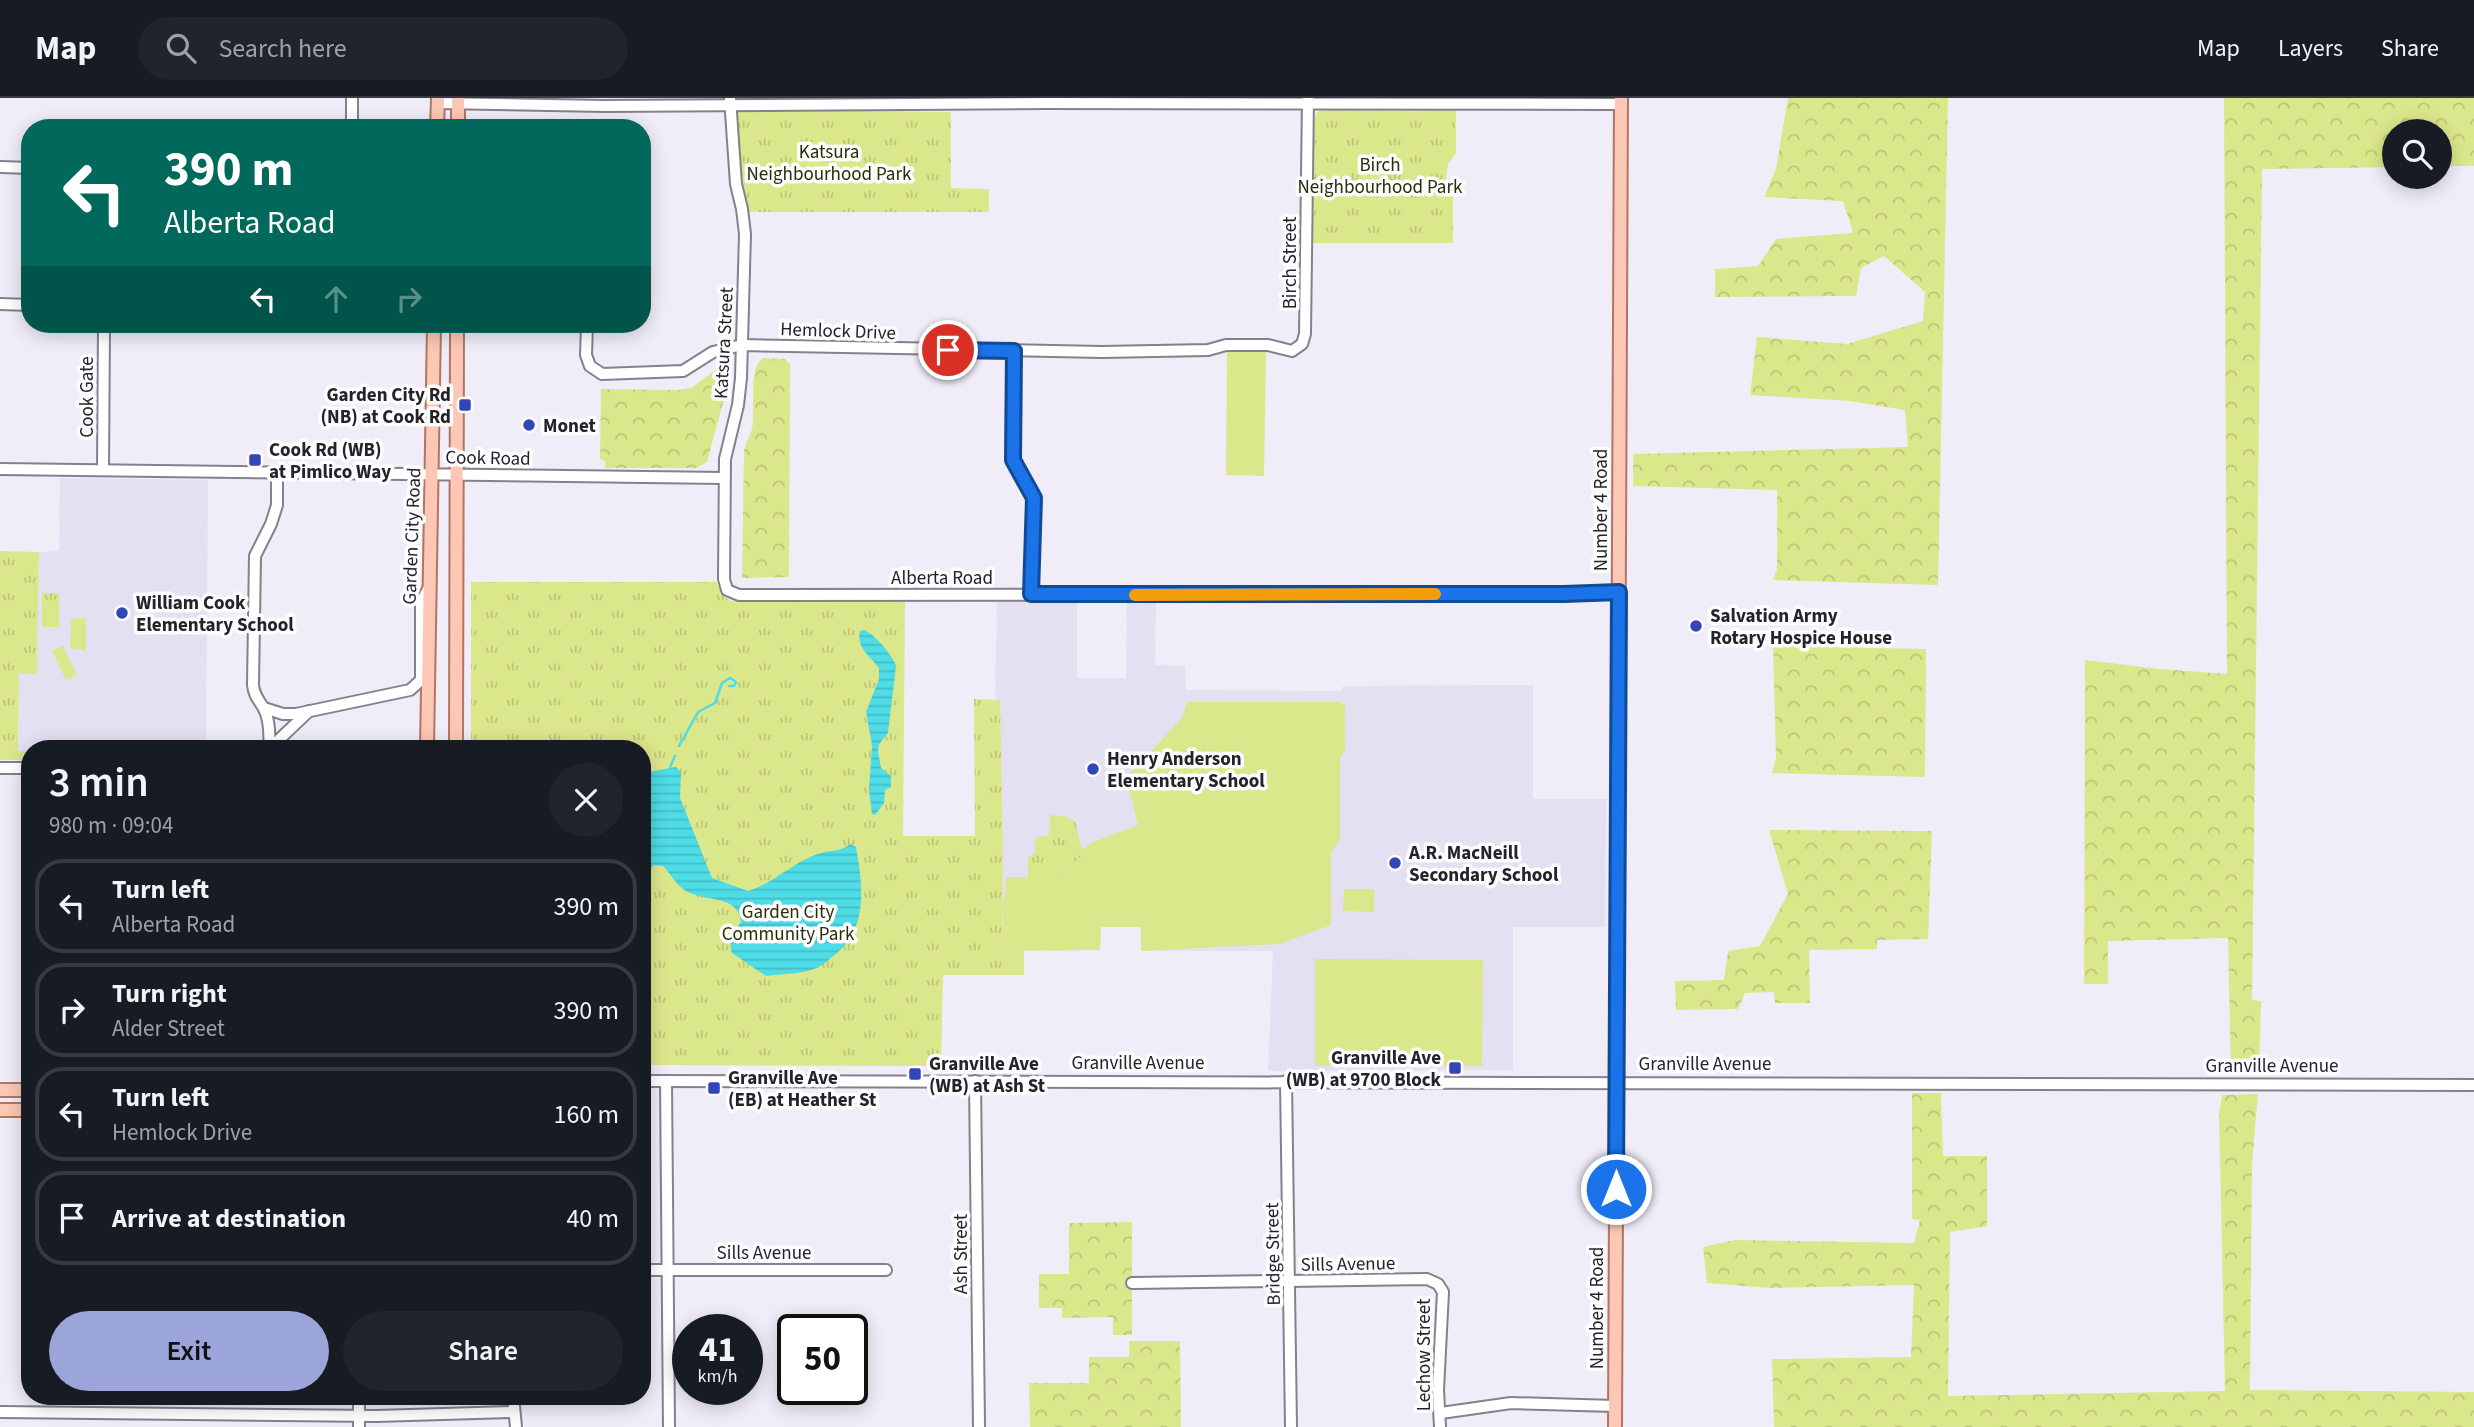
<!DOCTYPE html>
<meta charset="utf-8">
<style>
:root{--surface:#171b24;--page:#20242c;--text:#f1f3f6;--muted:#9ea1a6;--line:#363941;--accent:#9ca5da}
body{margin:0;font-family:"Source Sans 3",sans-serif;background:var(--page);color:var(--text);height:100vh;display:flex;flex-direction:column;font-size:26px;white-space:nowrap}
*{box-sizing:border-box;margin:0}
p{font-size:23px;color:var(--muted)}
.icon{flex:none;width:38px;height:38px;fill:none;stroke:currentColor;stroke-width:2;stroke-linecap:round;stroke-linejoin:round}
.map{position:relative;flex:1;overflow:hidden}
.panel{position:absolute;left:21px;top:642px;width:630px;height:665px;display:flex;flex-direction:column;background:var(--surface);border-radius:28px;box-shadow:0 4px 18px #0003}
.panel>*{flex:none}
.hud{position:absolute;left:21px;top:21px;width:630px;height:214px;border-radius:28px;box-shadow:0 4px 18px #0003;background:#00695c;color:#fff;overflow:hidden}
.tools{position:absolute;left:2382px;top:21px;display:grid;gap:14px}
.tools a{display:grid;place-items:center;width:70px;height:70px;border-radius:50%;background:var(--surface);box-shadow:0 4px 18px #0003;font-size:35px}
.speed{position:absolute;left:672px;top:1216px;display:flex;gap:14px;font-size:35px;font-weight:700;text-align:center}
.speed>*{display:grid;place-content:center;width:91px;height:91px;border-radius:50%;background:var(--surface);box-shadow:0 4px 18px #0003;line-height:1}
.speed small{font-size:18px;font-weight:400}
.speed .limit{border:4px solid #111;border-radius:10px;background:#fff;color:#111}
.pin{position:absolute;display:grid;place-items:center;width:60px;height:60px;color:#fff;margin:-30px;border:4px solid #fff;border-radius:50%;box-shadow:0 2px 7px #0007}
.me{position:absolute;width:77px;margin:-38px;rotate:0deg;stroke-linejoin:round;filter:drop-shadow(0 0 5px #0008)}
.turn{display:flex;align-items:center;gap:24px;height:147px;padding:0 28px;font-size:32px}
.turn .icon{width:91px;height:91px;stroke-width:2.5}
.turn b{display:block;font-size:49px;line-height:60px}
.lanes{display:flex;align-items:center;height:66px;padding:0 28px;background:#0003;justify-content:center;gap:35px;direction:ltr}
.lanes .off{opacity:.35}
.round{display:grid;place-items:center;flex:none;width:74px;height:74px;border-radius:37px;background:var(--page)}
.head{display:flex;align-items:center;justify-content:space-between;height:119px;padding:0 28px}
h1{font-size:42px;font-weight:600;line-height:52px}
.primary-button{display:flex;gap:14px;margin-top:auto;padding:14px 28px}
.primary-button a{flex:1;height:80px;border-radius:42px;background:var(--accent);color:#111;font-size:28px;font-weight:600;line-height:80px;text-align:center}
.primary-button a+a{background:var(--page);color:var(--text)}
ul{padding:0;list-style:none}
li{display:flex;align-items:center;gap:21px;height:94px;margin:0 14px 10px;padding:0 14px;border:4px solid var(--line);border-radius:28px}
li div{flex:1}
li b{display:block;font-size:26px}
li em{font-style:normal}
header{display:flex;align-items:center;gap:42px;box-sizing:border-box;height:98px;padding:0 35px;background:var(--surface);border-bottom:2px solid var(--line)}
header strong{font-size:33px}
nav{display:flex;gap:38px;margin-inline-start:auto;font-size:24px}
.search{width:490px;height:63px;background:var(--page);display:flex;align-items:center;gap:18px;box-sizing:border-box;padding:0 24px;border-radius:38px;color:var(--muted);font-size:26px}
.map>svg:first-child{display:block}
</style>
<header>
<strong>Map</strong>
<div class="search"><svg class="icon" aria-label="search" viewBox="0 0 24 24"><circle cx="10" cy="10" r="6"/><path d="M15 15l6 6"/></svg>Search here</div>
<nav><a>Map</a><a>Layers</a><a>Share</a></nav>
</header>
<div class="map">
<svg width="2474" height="1329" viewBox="0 0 2474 1329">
<defs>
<pattern id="forest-crowns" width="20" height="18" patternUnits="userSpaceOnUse" patternTransform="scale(1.75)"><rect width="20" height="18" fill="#dbe78b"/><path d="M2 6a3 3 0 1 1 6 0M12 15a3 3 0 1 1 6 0" fill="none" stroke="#bcc678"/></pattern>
<pattern id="park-tufts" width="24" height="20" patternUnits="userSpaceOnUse" patternTransform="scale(1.75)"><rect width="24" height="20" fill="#dbe78b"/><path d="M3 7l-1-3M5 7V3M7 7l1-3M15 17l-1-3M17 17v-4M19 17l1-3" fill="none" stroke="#bcc678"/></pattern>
<pattern id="water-rules" width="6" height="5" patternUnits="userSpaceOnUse" patternTransform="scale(1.75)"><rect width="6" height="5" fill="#4edce6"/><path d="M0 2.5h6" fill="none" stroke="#44bcc5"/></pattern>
</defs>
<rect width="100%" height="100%" fill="#f0edf9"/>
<g fill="#e5dff2">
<polygon points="60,380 208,382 206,651 30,651 30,653 18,653 19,576 37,576 39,454 59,453"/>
<polygon points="997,503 1077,503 1077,580 1126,580 1127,504 1156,503 1155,567 1185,568 1186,592 1342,593 1343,588 1533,587 1533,701 1606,701 1605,829 1513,829 1513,972 1268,973 1273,853 1141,853 1141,829 1101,829 1100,852 1002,853 1003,741 1000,603 995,602"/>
</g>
<g fill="#dbe78b">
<polygon points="1227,252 1266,252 1264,378 1226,377"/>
<polygon points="86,520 86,553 70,550 71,521"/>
<polygon points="63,548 77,577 66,582 52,553"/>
<polygon points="1187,604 1339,604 1345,608 1345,652 1340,660 1340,741 1331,755 1331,827 1279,846 1141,853 1141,829 1101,829 1100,852 1002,853 1003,800 1005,800 1006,779 1047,779 1058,775 1081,759 1082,752 1091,745 1138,727 1126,680 1182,620"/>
<polygon points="1344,791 1374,791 1374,814 1343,813"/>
<polygon points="1315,861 1483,862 1482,968 1315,968"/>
</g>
<g fill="url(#forest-crowns)">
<polygon points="1788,0 1948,0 1938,487 1773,482 1777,471 1777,392 1633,388 1633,356 1908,349 1905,312 1850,303 1750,297 1757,239 1847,246 1923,223 1925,194 1884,158 1861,170 1856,198 1715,199 1715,171 1758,168 1776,141 1853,135 1843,103 1764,99 1776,71"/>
<polygon points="2224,0 2474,0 2474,68 2440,68 2440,33 2394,33 2394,69 2262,71 2252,902 2261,903 2259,975 2231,977 2228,840 2108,843 2108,886 2084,886 2085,562 2160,571 2227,576"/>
<path d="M763 260 785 261 790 266 789 479 742 480 744 352C746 345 750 338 752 331 756 312 747 272 763 260Z"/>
<polygon points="720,269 726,269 725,297 707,364 696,370 605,370 605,363 600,361 601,291 677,292 691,290"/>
<polygon points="1773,548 1926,551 1925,679 1772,675 1776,660"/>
<polygon points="1769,732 1932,733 1928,841 1877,842 1877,851 1809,852 1810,905 1775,905 1774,894 1745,895 1738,911 1676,912 1675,883 1724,882 1728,853 1760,848 1788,796"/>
<polygon points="1912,995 1941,995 1943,1058 1987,1058 1987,1128 1950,1134 1948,1298 2225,1293 2219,1015 2222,997 2258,996 2252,1065 2250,1292 2474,1294 2474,1329 1774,1329 1772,1261 1911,1259 1914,1187 1771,1190 1707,1185 1703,1149 1735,1142 1914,1145 1920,1122 1912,1121"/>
<polygon points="1132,1124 1132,1237 1113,1237 1113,1219 1062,1220 1062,1210 1039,1210 1039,1176 1069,1176 1069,1125"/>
<polygon points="1129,1243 1180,1243 1181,1329 1030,1329 1029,1285 1089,1285 1089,1259 1129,1259"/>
</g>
<g fill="url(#park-tufts)">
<polygon points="744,11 951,14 951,90 989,91 989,114 747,114 740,74 738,33 735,20 738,14"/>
<polygon points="1326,11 1456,11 1456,55 1448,66 1446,81 1453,96 1453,145 1311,145 1314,21 1317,14"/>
<polygon points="0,453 39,454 37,576 19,576 18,653 30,653 30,662 0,662"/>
<polygon points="471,484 716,484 724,499 731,503 905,503 903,738 975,738 974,601 1000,602 1003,741 1002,853 1024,853 1024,877 943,877 941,968 642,967 642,651 471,651"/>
<rect x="42" y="495" width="17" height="34"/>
<path d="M1050 717 1064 718 1075 723 1082 752 1081 759C1070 765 1071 773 1063 777L1058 775 1047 779H1028V759L1035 755V742L1038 739 1049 737Z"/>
</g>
<g fill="url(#water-rules)">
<path d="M864 532C873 535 893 557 896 568L888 635 879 646 878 653 881 670 891 678V689L885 692 884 705 875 717 872 716 869 692 872 647 866 614 879 581V570C870 558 856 550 860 533Z"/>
<path d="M676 669 681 674 680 700 712 780 748 793C775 785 796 761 824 754 835 752 841 753 850 746L856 749C863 790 869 831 832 859 827 863 821 869 814 871 799 876 781 876 766 878L732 855C728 842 733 835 741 824 739 796 703 804 686 793 677 788 670 775 663 768L655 767 642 775V675Z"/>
</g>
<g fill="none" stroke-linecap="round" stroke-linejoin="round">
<g stroke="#4edce6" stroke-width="2.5">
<polyline points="679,648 698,614 715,605 722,585 730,580 736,584 734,588 729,588"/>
<polyline points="670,669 675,658"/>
</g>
<defs>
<g id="minor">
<polyline points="352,0 352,30"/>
<polyline points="730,0 736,86 742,111 745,136 741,280 738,307 725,361 724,481 727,492 739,497 1503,496 1619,494"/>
<polyline points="438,5 604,8 1045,5 1621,6"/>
<polyline points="0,69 30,70"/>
<polyline points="0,206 30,207"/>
<polyline points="587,226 586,257 590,268 602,276 683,273 713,254 742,247 1102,254 1208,252 1226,247 1268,247 1292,253 1302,246 1305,236 1308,0"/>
<polyline points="1014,253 1013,362 1034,400 1031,497"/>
<polyline points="0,371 724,380"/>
<polyline points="103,372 104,226"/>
<polyline points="264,610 283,616 296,616 410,592 421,582 421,504 428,491"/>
<path d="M269 651C270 637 270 621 263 609 258 601 254 597 253 587L255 458 271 426 277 407V374"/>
<polyline points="269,651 309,613"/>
<polyline points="0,670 30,670"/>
<polyline points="642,983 2474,987"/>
<polyline points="666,983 669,1329"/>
<polyline points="975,983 979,1329"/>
<polyline points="1286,983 1291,1329"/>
<polyline points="642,1172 886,1172"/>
<polyline points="1132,1185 1427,1181 1438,1186 1443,1194 1438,1292 1440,1329"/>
<polyline points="513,1298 516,1329"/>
<polyline points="0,1314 376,1318 513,1314"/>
<polyline points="1441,1315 1511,1305 1615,1308"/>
<polyline points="359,1329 359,1298"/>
</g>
<g id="major">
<polyline points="458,0 458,30"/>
<polyline points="437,30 438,0"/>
<polyline points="427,651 434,226"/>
<polyline points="456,651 457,226"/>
<polyline points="0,992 30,992"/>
<polyline points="0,1012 30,1012"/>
<polyline points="1615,1329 1621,0"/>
</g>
</defs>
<use href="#minor" stroke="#84818c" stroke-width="14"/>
<use href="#major" stroke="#af7763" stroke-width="16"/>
<use href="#minor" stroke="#fff" stroke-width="10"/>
<use href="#major" stroke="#fcc8b5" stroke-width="12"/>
</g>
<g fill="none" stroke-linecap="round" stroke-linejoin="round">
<defs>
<polyline id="route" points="948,252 1014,253 1013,362 1034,400 1031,496 1564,496 1619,494 1616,1091"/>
</defs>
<use href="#route" stroke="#114b97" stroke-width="18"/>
<use href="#route" stroke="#1a73e8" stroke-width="12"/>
<polyline stroke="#f59e0b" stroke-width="12" points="1135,497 1435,496"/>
</g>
<g fill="#3346b8" stroke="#fdfcfe" stroke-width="2.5">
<rect x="458" y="300" width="14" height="14" rx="3.5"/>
<circle cx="529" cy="327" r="7"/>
<rect x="248" y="355" width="14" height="14" rx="3.5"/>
<circle cx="122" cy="515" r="7"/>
<circle cx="1696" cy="528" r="7"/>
<circle cx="1093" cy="671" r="7"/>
<circle cx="1395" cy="765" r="7"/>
<rect x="1448" y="963" width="14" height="14" rx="3.5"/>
<rect x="908" y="969" width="14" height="14" rx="3.5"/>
<rect x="707" y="983" width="14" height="14" rx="3.5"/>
</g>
<g text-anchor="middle" stroke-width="7" stroke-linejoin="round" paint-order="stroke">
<g font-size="19" fill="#2a2e05" stroke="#fdfcfe">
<text x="829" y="60">Katsura<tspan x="829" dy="22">Neighbourhood Park</tspan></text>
<text x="1380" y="73">Birch<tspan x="1380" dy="22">Neighbourhood Park</tspan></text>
<text x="788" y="820">Garden City<tspan x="788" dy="22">Community Park</tspan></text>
</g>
<g font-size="19" fill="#242327" stroke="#fdfcfe">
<text transform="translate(1289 165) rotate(-90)" y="7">Birch Street</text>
<text transform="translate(838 232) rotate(2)" y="7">Hemlock Drive</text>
<text transform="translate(723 245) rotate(-87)" y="7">Katsura Street</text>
<text transform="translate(86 299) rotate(-90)" y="7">Cook Gate</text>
<text transform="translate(488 359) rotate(1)" y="7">Cook Road</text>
<text transform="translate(1600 412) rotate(-90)" y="7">Number 4 Road</text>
<text transform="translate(411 438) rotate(-88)" y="7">Garden City Road</text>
<text x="942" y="486">Alberta Road</text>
<text x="1138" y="971">Granville Avenue</text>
<text x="1705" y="972">Granville Avenue</text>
<text x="2272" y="974">Granville Avenue</text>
<text x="764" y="1161">Sills Avenue</text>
<text transform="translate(960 1156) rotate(-90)" y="7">Ash Street</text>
<text transform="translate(1272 1156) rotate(-91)" y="7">Bridge Street</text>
<text transform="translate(1348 1165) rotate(-1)" y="7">Sills Avenue</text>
<text transform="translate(1596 1210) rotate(-90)" y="7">Number 4 Road</text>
<text transform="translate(1423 1257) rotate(-90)" y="7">Lechow Street</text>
</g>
<g font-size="19" font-weight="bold" fill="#242327" stroke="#fdfcfe" text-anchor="start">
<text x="451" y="303" text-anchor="end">Garden City Rd<tspan x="451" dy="22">(NB) at Cook Rd</tspan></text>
<text x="543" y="334">Monet</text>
<text x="269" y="358">Cook Rd (WB)<tspan x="269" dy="22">at Pimlico Way</tspan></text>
<text x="136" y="511">William Cook<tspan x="136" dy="22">Elementary School</tspan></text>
<text x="1710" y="524">Salvation Army<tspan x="1710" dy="22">Rotary Hospice House</tspan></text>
<text x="1107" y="667">Henry Anderson<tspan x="1107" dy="22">Elementary School</tspan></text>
<text x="1409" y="761">A.R. MacNeill<tspan x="1409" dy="22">Secondary School</tspan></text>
<text x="1441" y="966" text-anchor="end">Granville Ave<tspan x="1441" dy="22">(WB) at 9700 Block</tspan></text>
<text x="929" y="972">Granville Ave<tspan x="929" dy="22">(WB) at Ash St</tspan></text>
<text x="728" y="986">Granville Ave<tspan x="728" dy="22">(EB) at Heather St</tspan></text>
</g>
</g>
</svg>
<div class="tools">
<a><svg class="icon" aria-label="search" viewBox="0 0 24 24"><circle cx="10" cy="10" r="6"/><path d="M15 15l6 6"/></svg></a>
</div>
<div class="speed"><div>41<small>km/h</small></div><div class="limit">50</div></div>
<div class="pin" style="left:948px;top:252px;background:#d93025"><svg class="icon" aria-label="arrive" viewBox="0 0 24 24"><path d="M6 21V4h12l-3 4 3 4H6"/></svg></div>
<svg class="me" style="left:1616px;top:1091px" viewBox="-20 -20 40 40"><circle r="17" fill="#1a73e8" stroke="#fff" stroke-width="3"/><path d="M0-11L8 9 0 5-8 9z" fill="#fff"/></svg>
<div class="hud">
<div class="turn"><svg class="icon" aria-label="left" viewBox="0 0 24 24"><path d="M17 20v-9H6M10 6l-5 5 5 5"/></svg><div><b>390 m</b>Alberta Road</div></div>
<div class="lanes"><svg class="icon" aria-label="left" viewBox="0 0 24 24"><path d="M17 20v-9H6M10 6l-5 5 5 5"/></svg><svg class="icon off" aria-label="ahead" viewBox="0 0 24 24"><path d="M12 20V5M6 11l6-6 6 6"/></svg><svg class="icon off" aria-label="right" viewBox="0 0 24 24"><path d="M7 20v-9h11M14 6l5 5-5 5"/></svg></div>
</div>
<section class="panel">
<div class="head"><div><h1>3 min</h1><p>980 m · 09:04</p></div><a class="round"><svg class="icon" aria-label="close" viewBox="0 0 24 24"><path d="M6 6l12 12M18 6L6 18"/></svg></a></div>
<ul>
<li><svg class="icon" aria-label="left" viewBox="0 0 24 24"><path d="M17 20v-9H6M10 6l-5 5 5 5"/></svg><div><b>Turn left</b><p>Alberta Road</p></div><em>390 m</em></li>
<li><svg class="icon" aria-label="right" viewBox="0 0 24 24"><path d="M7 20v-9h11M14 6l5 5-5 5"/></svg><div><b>Turn right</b><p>Alder Street</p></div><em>390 m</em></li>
<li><svg class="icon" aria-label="left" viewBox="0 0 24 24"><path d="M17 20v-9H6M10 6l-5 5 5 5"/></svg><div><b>Turn left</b><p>Hemlock Drive</p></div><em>160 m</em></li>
<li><svg class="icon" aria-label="arrive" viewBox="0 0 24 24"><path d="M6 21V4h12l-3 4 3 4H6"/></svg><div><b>Arrive at destination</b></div><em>40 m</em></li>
</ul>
<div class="primary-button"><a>Exit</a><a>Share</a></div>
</section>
</div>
